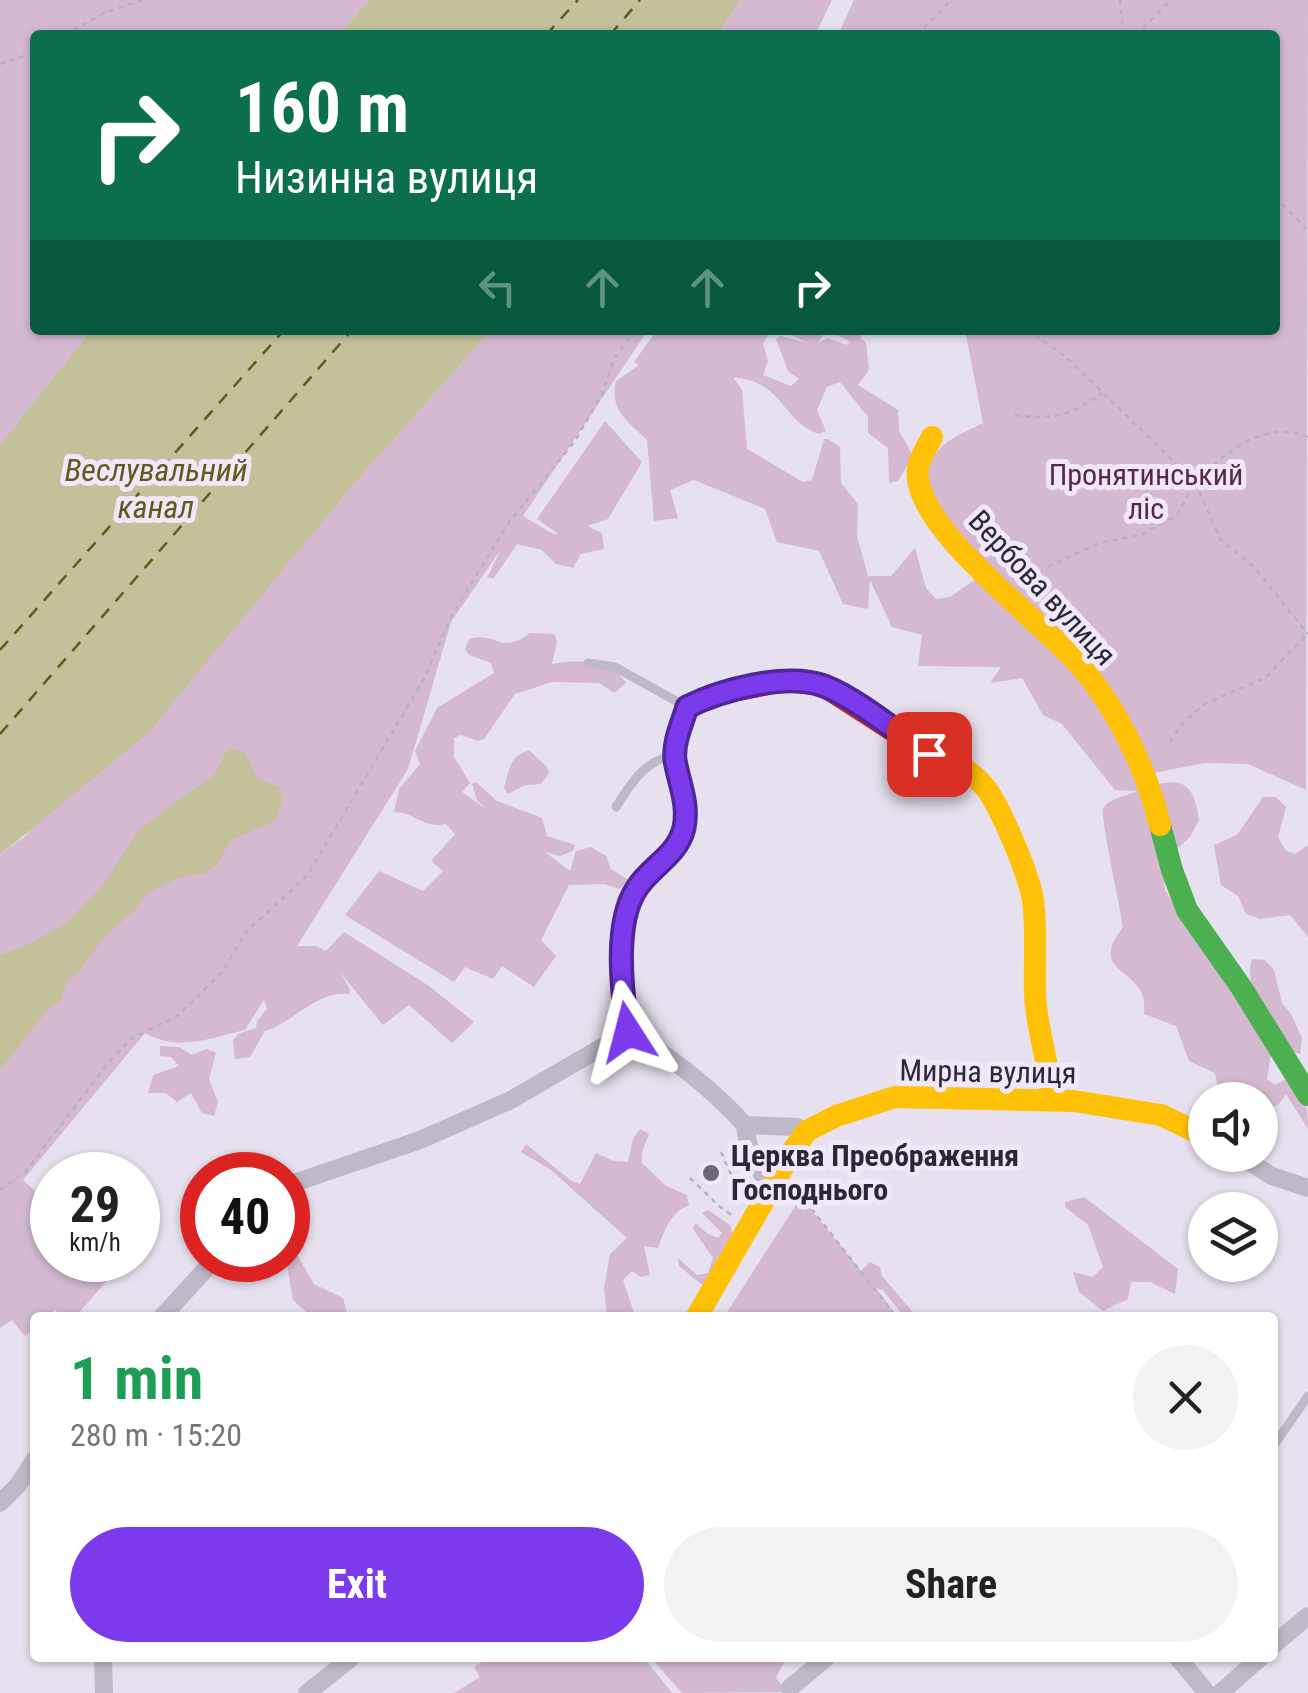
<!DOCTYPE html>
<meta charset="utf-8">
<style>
:root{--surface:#fff;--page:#f2f2f2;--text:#222;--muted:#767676;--accent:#7c3aed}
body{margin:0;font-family:"Roboto Condensed",sans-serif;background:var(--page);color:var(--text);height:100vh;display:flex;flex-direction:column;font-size:38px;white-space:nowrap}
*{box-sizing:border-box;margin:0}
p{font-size:32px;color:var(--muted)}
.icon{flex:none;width:55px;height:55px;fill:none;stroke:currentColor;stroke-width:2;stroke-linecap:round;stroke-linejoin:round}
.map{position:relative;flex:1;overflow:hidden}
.details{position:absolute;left:30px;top:1312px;width:1248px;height:350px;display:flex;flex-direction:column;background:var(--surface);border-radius:10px;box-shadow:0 2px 8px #0004}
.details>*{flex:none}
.guide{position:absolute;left:30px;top:30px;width:1250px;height:305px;border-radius:10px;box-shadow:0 2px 8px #0004;background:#0b6e4f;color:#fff;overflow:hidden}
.controls{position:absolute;left:1188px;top:1082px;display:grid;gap:20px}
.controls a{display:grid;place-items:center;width:90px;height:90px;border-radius:50%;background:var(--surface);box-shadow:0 2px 8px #0004;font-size:50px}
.speed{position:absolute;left:30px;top:1152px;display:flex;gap:20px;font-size:50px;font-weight:700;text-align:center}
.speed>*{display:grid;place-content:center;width:130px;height:130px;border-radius:50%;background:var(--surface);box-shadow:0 2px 8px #0004;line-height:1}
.speed small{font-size:25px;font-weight:400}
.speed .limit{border:15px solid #d22;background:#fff;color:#111}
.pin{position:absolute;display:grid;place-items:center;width:85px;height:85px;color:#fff;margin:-42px;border-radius:20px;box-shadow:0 5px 15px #0006}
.me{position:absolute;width:110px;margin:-55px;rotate:351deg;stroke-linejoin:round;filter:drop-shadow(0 0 8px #0008)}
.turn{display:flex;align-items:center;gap:35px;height:210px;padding:0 40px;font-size:45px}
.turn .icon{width:130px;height:130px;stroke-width:2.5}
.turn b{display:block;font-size:70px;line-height:85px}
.lanes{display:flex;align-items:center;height:95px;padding:0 40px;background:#0003;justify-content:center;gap:50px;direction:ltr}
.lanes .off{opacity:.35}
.round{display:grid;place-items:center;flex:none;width:105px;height:105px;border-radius:52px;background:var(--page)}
.headline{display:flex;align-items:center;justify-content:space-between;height:170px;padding:0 40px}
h1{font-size:60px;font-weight:700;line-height:75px;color:#1e9e55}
.primary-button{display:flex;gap:20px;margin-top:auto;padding:20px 40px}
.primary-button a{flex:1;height:115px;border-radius:60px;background:var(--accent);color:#fff;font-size:40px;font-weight:700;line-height:115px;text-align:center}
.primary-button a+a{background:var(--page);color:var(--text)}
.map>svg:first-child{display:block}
</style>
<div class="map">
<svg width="1308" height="1693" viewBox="0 0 1308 1693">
<rect width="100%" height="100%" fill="#e7e0ee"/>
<g fill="#d4b9d0">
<polygon points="0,0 369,0 339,35 35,35 35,330 91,330 0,445"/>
<polygon points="740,0 832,0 815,35 717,35"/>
<path d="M854 0H1308L1306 790 1248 764 1204 763 1149 774 1141 756 955 533 924 482C932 444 951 439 983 423L965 330H1275V35H838Z"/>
<path d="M491 330H648L523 516 553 534H558L537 519 605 421 642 462 608 519 587 526 602 533 604 549 581 554 573 568 556 564 542 550 517 544 494 578H487L501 549 451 622 408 769 297 946H316L326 951 344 932 429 986 474 1022 452 1043 409 1005 383 1025 339 971 350 989 349 994C315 991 295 1022 265 1031L250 1057 235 1059 233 1040 238 1034 256 1028 257 1021 267 1009 264 1000 245 1030C210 1038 178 1052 145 1033L23 1180 52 1207V1260H111L119 1267 75 1317H64L55 1310 46 1317 35 1318V1327L25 1336 12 1320 0 1328V855L24 837 250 608 347 492Z"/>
<path d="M657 330H771L763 343 768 361 763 375 791 386 799 379 788 371 776 339 780 336 808 343 782 330H826L818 343 827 338 846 345 850 342 829 330H864L860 338 866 342 869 370 858 385 898 410 899 431 913 456 898 481 889 483 888 448 868 433V417L840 382 827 387 817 410 826 431 818 434C779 418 784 382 733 377L742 390 747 449 803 482 812 480 824 439H828L840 447 841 483 858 504 857 536 868 576H891L915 548 926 588 936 599 950 597 979 577 1097 696 1139 762V790C1176 778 1193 775 1199 820L1190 837 1163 862 1165 890 1271 1053 1267 1079 1275 1085 1288 1078C1305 1092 1308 1107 1308 1129L1286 1094 1278 1105 1260 1111V1100H1220L1215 1073 1189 1061 1176 1026 1144 1014C1144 1009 1145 1003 1143 997 1135 968 1089 971 1123 927 1121 912 1100 815 1103 809 1109 798 1127 796 1137 791L1115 790 1062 724 1043 715 1022 678 990 683 1001 667 918 666 922 635 892 627 870 580 868 609 843 604 819 551 777 542 765 509 694 480 670 490 678 518 654 521 647 440C628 422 609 410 616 381L639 365 634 362Z"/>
<path d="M530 633 554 634 557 641 552 664C576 659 612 660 626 683L614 693 599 683 552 682 515 694 484 739 478 741 461 735 454 738V757L470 783 462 792 487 810 477 800 472 784 476 782 497 801 542 818 547 836 575 845 573 851 560 856 545 852 570 871 576 851 591 847 606 856 611 869 629 880 619 889 604 884 569 885 541 940 556 956 534 987 502 966 493 979 465 967 454 982 345 915 379 871 423 891 443 871 431 861 455 834 446 824C424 829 414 812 394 812L399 789 420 764 415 751 437 708 494 673 491 663 469 655 465 649 469 639C497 631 499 656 530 633Z"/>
<path d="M529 750 547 767 549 773 541 784 525 785 508 794 504 788C509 770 509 757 529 750Z"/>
<polygon points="1263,797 1276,797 1286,807 1278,837 1285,850 1295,854 1308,845 1308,937 1290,915 1260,919 1246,914 1238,896 1221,885 1214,845 1237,835"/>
<path d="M1252 959 1265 960 1274 970 1282 1003 1291 1014 1302 1038 1300 1054C1271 1046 1242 987 1252 959Z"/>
<polygon points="160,1046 179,1047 192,1055 207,1049 216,1053 209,1079 218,1102 214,1116 202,1113 191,1093 177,1102 166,1093 148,1093 153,1075 179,1066 171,1057 160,1056"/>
<path d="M640 1129 649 1134 642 1152V1163L666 1186 687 1195 689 1205C671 1212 664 1231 658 1248L644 1246 650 1275 641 1277 632 1271 623 1280 634 1313 629 1317H607L604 1288 610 1254 627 1238 551 1170 521 1152 526 1144 570 1180 580 1184 596 1153 614 1161 628 1162 633 1139Z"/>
<polygon points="299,1196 305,1205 288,1233 288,1239 314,1284 343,1298 348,1317 312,1317 293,1300 286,1260 288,1198"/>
<polygon points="801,1197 861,1271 870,1262 880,1267 882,1276 917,1317 904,1317 883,1290 876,1288 898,1317 724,1317"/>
<polygon points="1084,1197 1178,1269 1175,1294 1150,1282 1131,1282 1128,1299 1103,1311 1079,1292 1073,1272 1093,1277 1103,1267 1088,1225 1065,1207 1065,1202"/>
<polygon points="708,1210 730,1225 733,1235 711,1284 701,1284 679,1266 678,1258 697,1275 708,1273 713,1258 693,1229 695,1223 708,1234 718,1238 722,1233 702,1213"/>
<polygon points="487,1658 644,1658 672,1693 454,1693 480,1677 474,1667"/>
<polygon points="651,1658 786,1658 776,1678 787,1692 682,1693"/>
</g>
<g fill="#c3c09a">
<polygon points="369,0 740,0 717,35 339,35"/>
<polygon points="91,330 491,330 347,492 148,733 0,855 0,445"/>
<polygon points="231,748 245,753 258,779 279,787 283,800 276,820 231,840 217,864 206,873 178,878 146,894 134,911 106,935 80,970 67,981 60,1002 50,1007 0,1070 0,955 27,945 65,924 104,884 140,828 214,775 225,754"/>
</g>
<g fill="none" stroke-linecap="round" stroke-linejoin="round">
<g stroke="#5c5d19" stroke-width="2.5" stroke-dasharray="12 10" stroke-linecap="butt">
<polyline points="546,35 578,0"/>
<polyline points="610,35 640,0"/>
<polyline points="0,650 284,330"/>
<polyline points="0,734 352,330"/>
</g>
<g stroke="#b7b1c0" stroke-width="2.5" stroke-dasharray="5 5" stroke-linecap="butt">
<polyline points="1120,0 1123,35"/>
<polyline points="65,35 106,12 143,0"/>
<polyline points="917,35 951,0"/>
<polyline points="1136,35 1171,0"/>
<polyline points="0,64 35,52"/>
<polyline points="1275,197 1308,230"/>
<polyline points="1027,330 1065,356 1195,482 1177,515 1141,535 1100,543 1045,568"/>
<path d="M1015 415C1053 420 1071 416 1102 393"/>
<path d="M1308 437C1264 418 1224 454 1195 482L1220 539 1254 567 1308 634"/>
<polyline points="1170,742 1181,725 1206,703 1265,678 1307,634"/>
<polyline points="721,1152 743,1201"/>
<polyline points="690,1178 720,1207 732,1215"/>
<polyline points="793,1185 897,1318"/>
<polyline points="0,1190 26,1171 107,1064 131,1039 179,1015 222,972 246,932 307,876 425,677 451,617 509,522 575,441 602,394 614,359 634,330"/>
</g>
<g stroke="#bfb9c7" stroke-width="9">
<polyline points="588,663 615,667 685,706"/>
<path d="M616 807C631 783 645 760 675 755"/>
<polyline points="1272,1448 1308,1396"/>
</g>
<g stroke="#bfb9c7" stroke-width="18">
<path d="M745 1125C747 1148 757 1169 771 1187"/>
<polyline points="1238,1155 1272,1176 1308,1188"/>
<path d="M288 1190 300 1181 420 1140 511 1100 628 1032C672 1057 711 1088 745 1125L796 1127 807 1131"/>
<polyline points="161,1318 214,1260"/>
<polyline points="0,1503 18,1485 35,1459"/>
<polyline points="1272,1646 1308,1616"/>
<polyline points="103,1658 104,1693"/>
<polyline points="1178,1658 1207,1693"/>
<polyline points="790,1688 826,1658"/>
<polyline points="307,1693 351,1658"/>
<polyline points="1220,1693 1260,1658"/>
</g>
<polyline stroke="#4caf50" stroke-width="22" points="1160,825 1172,870 1187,910 1241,987 1308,1095"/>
<g stroke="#ffc107" stroke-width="22">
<path d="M932 437C925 450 915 465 918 480 928 542 1051 626 1092 680 1124 723 1147 773 1160 825"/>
<path d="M946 760C960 765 974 774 984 786 1000 805 1029 875 1033 900 1037 931 1034 961 1035 993 1036 1029 1050 1064 1051 1100"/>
<polyline points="696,1318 793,1150 807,1131 836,1116 895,1097 1074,1101 1161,1115 1205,1136"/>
</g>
<path stroke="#c62828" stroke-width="22" d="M628 1032C621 986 610 921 642 882 656 864 678 852 684 828 690 804 677 782 675 759 673 741 682 724 687 707L711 695 785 681 822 685 929 754 946 760"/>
</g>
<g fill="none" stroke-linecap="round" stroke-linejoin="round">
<defs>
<path id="route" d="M628 1032C622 993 613 923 637 888 652 865 677 856 684 828 689 803 679 784 675 760 673 742 682 724 687 707 721 690 787 672 824 686 856 698 899 734 929 754"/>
</defs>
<use href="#route" stroke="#51269a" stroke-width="25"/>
<use href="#route" stroke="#7c3aed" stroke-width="18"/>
</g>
<circle fill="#6d6878" stroke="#f0e7fb" stroke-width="4" cx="711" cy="1173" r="10"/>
<g text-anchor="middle" stroke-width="10" stroke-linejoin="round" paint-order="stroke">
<g font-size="30" fill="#582849" stroke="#f0e7fb">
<text x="1146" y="485">Пронятинський<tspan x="1146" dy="34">ліс</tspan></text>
</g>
<g font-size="30" fill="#2b2738" stroke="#f0e7fb">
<text transform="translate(1042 588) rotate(47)" y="10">Вербова вулиця</text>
<text transform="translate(988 1072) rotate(1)" y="10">Мирна вулиця</text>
</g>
<g font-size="30" font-weight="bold" fill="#2b2738" stroke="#f0e7fb" text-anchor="start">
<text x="731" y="1166">Церква Преображення<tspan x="731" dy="34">Господнього</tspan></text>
</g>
<g font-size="32" font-style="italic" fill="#5c5d19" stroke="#f0e7fb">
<text x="156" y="481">Веслувальний<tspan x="156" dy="37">канал</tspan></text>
</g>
</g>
</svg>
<div class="controls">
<a><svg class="icon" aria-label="sound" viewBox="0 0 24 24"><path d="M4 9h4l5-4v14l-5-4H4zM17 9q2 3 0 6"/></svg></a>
<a><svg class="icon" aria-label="layers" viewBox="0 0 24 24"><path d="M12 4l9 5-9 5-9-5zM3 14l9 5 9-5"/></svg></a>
</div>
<div class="speed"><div>29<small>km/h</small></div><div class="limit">40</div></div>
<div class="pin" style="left:929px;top:754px;background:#d93025"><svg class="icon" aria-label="arrive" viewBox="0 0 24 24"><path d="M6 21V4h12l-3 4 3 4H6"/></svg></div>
<svg class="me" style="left:628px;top:1032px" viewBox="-20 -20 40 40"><path d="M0-17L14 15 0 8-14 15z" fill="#7c3aed" stroke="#fff" stroke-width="4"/></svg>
<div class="guide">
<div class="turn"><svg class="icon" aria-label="right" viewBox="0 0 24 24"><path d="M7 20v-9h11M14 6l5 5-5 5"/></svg><div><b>160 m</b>Низинна вулиця</div></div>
<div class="lanes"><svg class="icon off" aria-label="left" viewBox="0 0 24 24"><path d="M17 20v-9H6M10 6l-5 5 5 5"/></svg><svg class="icon off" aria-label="ahead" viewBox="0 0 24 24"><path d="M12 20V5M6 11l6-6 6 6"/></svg><svg class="icon off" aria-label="ahead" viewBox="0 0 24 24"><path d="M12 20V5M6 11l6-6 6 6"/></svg><svg class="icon" aria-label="right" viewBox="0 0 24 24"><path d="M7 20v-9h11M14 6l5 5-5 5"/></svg></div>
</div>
<section class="details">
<div class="headline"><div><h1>1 min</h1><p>280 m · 15:20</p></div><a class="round"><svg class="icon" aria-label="close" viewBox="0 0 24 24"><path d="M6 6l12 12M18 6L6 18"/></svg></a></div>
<div class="primary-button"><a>Exit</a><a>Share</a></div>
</section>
</div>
